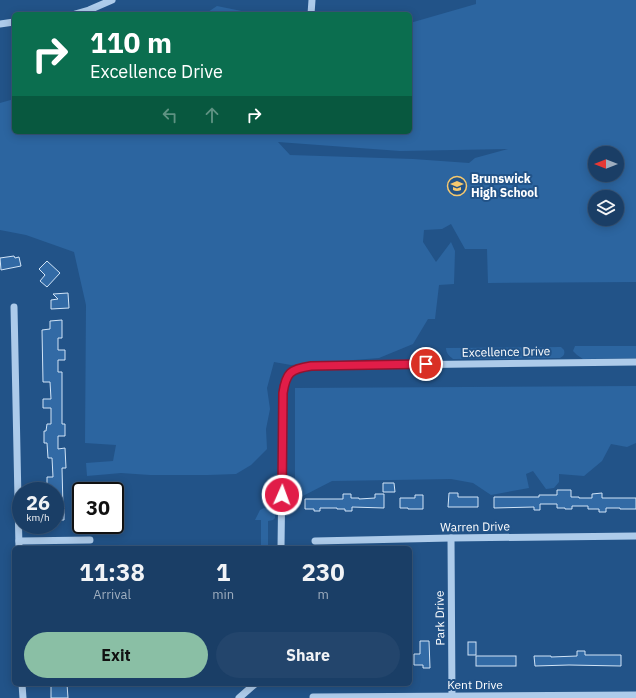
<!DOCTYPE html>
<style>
:root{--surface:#1a3e66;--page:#23456c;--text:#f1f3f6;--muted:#9faebf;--line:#38577a;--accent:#8abfa5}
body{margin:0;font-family:"IBM Plex Sans",sans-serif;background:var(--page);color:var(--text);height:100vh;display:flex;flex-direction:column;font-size:15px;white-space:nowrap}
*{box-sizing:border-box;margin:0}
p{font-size:13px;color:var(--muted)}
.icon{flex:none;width:22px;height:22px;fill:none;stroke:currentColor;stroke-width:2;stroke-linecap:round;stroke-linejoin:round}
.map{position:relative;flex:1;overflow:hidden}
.sheet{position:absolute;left:12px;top:546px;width:400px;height:140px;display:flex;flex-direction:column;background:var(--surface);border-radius:6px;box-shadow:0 2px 10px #0003,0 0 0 1px var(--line)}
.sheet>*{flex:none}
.guide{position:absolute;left:12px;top:12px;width:400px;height:122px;border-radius:6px;box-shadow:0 2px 10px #0003,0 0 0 1px var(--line);background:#0b6e4f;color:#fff;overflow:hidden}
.needle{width:26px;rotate:270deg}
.fabs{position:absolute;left:588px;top:146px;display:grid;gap:8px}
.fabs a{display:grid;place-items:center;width:36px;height:36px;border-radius:50%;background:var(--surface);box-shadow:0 2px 10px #0003,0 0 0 1px var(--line);font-size:20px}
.speed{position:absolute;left:12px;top:482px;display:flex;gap:8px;font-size:20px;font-weight:700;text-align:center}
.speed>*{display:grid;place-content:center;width:52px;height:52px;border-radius:50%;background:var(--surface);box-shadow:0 2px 10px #0003,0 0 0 1px var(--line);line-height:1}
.speed small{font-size:10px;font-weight:400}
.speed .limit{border:2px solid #111;border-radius:6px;background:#fff;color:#111}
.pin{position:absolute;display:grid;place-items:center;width:34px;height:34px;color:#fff;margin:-17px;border:2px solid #fff;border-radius:50%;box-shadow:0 1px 4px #0007}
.me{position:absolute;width:44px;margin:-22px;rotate:2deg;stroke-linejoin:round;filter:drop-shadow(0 0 3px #0008)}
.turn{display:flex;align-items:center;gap:14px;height:84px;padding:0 12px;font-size:18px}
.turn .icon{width:52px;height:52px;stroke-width:2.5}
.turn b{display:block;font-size:28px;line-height:34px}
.lanes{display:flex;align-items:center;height:38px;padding:0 12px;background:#0003;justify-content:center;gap:20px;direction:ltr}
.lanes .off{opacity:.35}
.eta{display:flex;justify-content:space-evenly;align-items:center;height:68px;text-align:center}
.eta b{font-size:24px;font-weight:700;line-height:28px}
.action{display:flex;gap:8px;margin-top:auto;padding:8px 12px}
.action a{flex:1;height:46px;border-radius:24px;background:var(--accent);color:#111;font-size:16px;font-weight:700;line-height:46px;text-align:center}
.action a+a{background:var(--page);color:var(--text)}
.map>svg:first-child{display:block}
</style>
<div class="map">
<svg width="636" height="698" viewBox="0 0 636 698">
<rect width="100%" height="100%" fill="#225388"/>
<g fill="#2c65a0" fill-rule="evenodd">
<path d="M476 0H636V282L488 283 487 249H465L451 224 442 229 424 230 423 242 436 262 451 242 455 251 454 284 439 285 435 319H428L413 344 379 358 291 365 274 362 267 388 270 409 266 429 267 449 251 465 236 474 208 475H150L121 473 87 476 86 463 113 461 116 445 85 443 86 305 74 252 26 235 0 230V103L14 99V132H410V23L476 4ZM278 142 400 151 508 149 475 158 469 163 413 159 290 155ZM595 153H617V175H595ZM595 197H617V219H595Z"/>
<polygon points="217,6 256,14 205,14"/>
<polygon points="575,346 636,346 636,358 583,359 577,355 573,351"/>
<path d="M561 347 564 350C565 354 564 356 560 358L453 359C449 356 446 353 446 348Z"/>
<polygon points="636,386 636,443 627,447 611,444 602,461 584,476 559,474 559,482 554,488 546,489 533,471 526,474 529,488 491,495 473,483 451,479 332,481 295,500 295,388"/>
<polygon points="264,508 269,509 275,513 275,518 273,520 268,521 268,548 261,548 261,520 255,520 260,510"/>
</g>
<g fill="#326aa5" stroke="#d1e4f7">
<polygon points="14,256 15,258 19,257 21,266 1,270 0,258"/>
<polygon points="47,261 60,273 47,287 40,281 45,275 39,269"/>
<polygon points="68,293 69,308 51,309 51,300 58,299 53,294"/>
<polygon points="62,320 62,338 58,338 58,350 65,350 65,360 58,360 58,372 62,372 62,424 65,424 65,436 58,436 58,449 65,448 66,468 62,468 63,507 64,507 64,520 55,520 55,491 47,491 47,477 53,477 52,458 48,458 47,443 44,443 44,431 46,431 47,424 51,424 51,408 43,408 43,399 51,399 50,382 43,382 42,330 50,329 50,321"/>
<polygon points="383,483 394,483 395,492 383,492"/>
<polygon points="557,490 571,490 571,497 579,497 579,498 592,498 592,494 602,493 602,498 636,498 636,509 620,509 620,508 606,508 606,512 599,512 599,509 588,509 588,506 572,506 572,509 565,509 565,508 557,508 557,504 540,504 540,510 534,510 534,507 494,508 494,497 539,497 539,495 557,495"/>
<polygon points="449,493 458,493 458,497 478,497 478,507 448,507"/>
<polygon points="343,494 351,494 351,498 359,498 359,499 375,498 375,494 384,494 384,508 352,507 352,511 345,511 345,509 337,509 337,508 320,508 320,511 314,511 314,509 305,509 305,499 343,499"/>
<polygon points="415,495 423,495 423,509 408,509 408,508 400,508 400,498 415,498"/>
<polygon points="420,641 429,641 430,668 423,668 423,665 414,665 414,654 420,654"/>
<rect x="468" y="642" width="8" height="13"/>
<polygon points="577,651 585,651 585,655 621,655 621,666 569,665 535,666 534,656 551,656 551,657 577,656"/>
<rect x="476" y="656" width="40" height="10"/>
<polygon points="51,684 67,684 68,698 51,698"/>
</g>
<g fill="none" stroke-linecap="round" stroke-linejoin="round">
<g stroke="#adcbea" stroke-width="7">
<polyline points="75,14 89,10 112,0"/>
<polyline points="311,14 312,0"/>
<polyline points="0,24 14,22"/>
<polyline points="14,307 19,548"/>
<polyline points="451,538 452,698"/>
<polyline points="19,541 90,540"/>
<polyline points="315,541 451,538 636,536"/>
<path d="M281 548 283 393C286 373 290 369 311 366L636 362"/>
<polyline points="22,684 23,698"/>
<polyline points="313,697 636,695"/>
<polyline points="239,698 255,684"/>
</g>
</g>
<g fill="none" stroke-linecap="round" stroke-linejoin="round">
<defs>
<path id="route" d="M282 495 283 393C286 373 290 369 311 366L426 364"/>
</defs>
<use href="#route" stroke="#92132f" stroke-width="10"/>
<use href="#route" stroke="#e11d48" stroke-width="7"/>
</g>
<defs>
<symbol id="school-ring" viewBox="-11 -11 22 22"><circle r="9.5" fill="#225388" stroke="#f6c96f" stroke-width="1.5"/><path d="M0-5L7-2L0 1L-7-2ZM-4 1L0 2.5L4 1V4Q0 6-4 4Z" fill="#f6c96f"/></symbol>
</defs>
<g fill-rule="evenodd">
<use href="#school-ring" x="446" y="175" width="22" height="22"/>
</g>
<g text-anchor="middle" stroke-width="4" stroke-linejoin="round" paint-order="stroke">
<g font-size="12" font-weight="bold" fill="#fff" stroke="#225388" text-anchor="start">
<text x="471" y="183">Brunswick<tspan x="471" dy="14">High School</tspan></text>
</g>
<g font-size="12" fill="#fff" stroke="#225388">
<text transform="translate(506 352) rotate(-1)" y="4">Excellence Drive</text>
<text transform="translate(475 527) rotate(-1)" y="4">Warren Drive</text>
<text transform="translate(440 618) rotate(-91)" y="4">Park Drive</text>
<text x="475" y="689">Kent Drive</text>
</g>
</g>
</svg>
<div class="fabs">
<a><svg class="needle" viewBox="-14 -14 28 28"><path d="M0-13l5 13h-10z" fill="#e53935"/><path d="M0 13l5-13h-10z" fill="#9faebf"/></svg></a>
<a><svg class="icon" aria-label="layers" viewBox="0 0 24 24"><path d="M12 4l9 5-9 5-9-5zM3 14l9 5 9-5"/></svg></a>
</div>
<div class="speed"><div>26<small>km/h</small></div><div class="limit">30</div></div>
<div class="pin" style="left:426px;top:364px;background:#d93025"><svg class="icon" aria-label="arrive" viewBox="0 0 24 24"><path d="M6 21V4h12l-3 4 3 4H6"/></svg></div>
<svg class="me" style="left:282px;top:495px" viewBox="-20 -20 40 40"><circle r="17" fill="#e11d48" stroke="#fff" stroke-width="3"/><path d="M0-11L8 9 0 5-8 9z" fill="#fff"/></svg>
<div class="guide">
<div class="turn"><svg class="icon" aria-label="right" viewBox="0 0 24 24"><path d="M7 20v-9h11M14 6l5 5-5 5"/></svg><div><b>110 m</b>Excellence Drive</div></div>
<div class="lanes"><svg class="icon off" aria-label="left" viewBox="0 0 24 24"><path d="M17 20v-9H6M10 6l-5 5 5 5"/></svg><svg class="icon off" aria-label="ahead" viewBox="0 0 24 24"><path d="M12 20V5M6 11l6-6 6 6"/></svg><svg class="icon" aria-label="right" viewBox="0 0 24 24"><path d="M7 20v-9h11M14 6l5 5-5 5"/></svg></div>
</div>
<section class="sheet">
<div class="eta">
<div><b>11:38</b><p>Arrival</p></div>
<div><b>1</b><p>min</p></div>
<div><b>230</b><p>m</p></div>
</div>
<div class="action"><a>Exit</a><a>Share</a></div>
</section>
</div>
